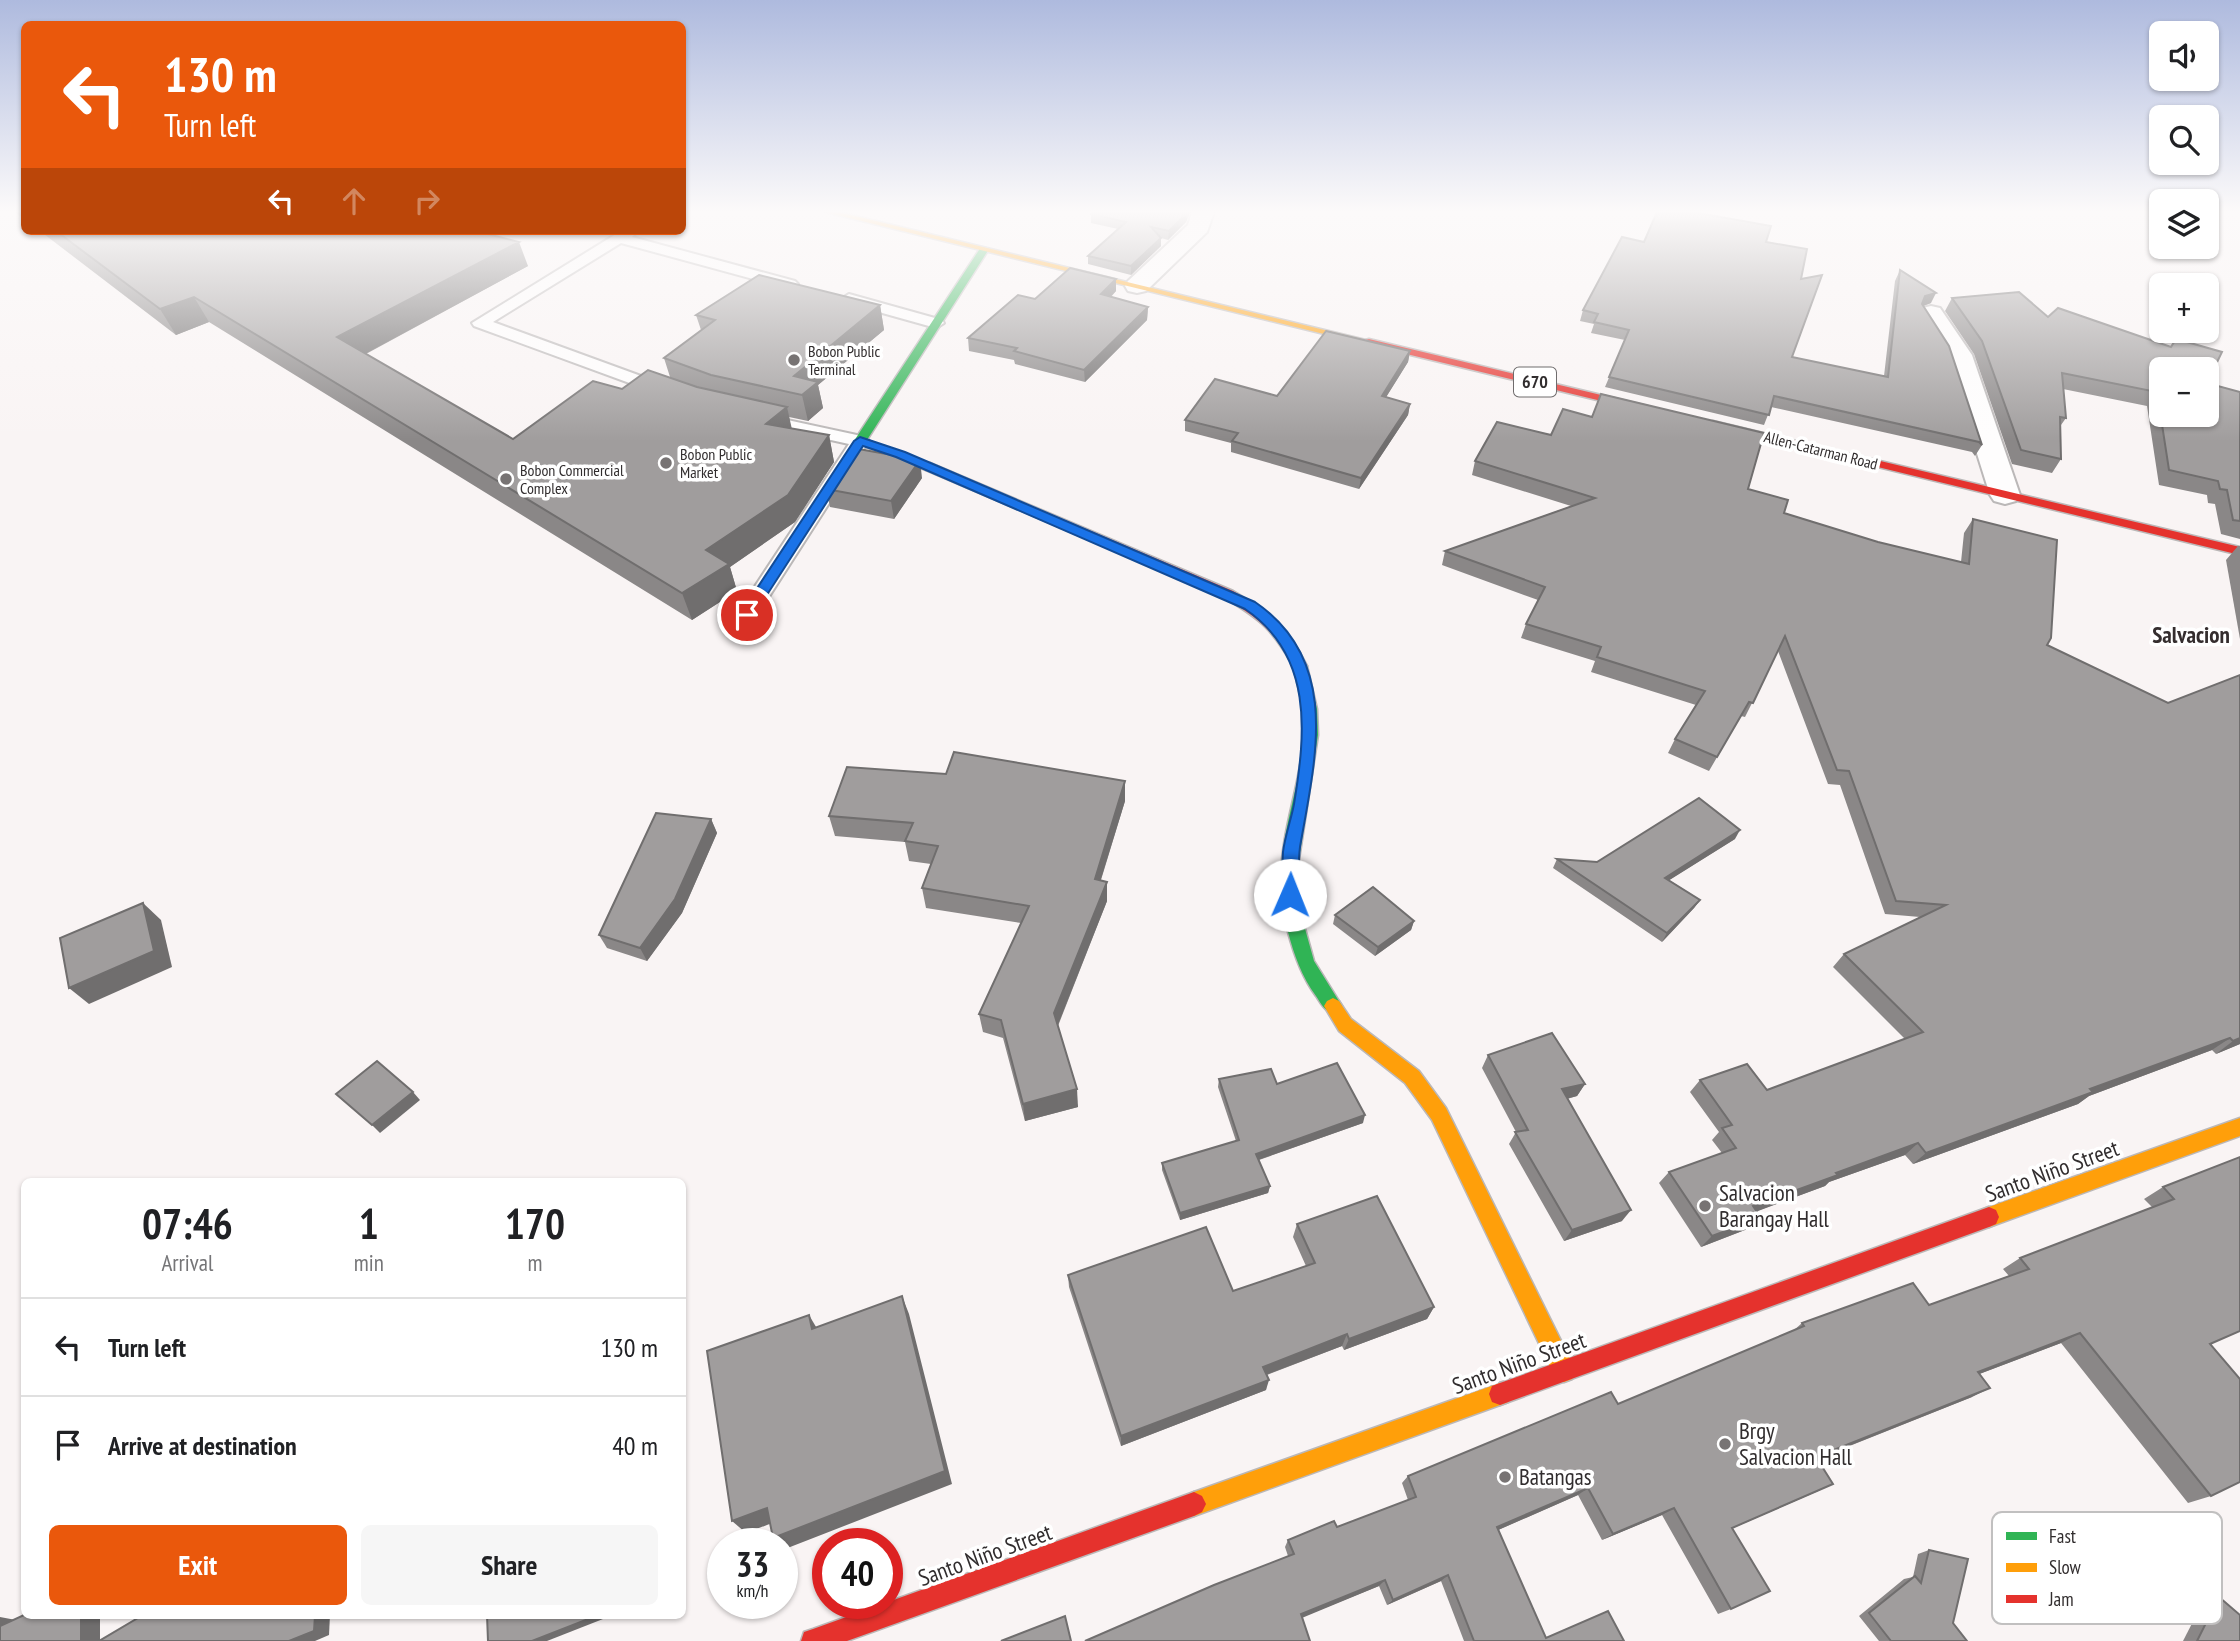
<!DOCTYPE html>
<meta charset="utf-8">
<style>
:root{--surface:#fff;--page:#f6f6f6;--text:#202124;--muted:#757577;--line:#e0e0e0;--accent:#ea580c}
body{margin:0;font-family:"PT Sans Narrow",sans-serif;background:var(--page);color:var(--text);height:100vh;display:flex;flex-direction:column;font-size:26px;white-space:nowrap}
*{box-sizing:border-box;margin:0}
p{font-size:23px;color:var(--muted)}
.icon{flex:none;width:38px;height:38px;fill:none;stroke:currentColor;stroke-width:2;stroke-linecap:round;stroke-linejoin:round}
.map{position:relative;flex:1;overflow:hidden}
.sheet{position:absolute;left:21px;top:1178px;width:665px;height:441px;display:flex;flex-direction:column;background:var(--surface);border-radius:10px;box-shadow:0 2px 5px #0004}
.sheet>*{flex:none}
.banner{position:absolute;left:21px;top:21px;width:665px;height:214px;border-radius:10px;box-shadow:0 2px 5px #0004;background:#ea580c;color:#fff;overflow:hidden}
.buttons{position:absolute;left:2149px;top:21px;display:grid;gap:14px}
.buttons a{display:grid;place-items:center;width:70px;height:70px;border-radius:10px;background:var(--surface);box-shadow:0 2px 5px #0004;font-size:35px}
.speed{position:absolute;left:707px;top:1528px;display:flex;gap:14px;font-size:35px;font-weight:700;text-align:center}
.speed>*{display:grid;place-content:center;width:91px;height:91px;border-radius:50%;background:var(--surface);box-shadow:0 2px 5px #0004;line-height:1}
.speed small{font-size:18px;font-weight:400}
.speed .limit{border:10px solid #d22;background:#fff;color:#111}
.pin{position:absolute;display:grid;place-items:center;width:60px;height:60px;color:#fff;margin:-30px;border:4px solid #fff;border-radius:50%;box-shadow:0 2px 7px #0007}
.me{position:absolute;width:77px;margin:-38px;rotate:1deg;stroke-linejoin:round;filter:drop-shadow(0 0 5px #0008)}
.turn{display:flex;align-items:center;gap:24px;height:147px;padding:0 28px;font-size:32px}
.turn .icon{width:91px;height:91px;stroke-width:2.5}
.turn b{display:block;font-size:49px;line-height:60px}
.lanes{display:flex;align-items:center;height:66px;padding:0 28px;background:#0003;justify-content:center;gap:35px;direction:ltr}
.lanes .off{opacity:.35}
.eta{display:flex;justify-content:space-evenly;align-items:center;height:119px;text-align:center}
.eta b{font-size:42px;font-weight:600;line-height:49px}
.action{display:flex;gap:14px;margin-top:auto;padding:14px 28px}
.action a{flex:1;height:80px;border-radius:10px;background:var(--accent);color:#fff;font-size:28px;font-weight:600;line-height:80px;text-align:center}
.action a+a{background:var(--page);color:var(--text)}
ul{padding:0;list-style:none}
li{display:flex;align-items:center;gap:21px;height:98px;padding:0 28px;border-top:2px solid var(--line)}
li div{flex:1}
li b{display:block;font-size:26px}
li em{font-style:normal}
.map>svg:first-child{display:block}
</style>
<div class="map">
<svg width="2240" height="1641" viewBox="0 0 2240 1641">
<rect width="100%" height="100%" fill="#f9f4f4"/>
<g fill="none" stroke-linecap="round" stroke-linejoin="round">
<defs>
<g id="lane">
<polygon points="621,231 638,231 632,237 795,281 798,284 790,289 621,243 493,322 671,387 674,391 665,396 474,326 472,323"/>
<polygon points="849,294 942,320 944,323 936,328 843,302 841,299"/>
<polygon points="760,414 866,437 869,441 754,620 740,620 736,615 849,444 754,423 751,419 754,415"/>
</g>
<g id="street">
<polygon points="1192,212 1214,212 1207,232 1146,291 1137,293 1128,291 1125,286 1128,281 1188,225"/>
<polygon points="1931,306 1940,308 1972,355 2020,495 2016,501 2005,504 1994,501 1990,495 1946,355 1919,313 1922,308"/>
</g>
<g id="fast">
<polygon points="981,247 989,249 867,440 936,467 934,470 926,470 856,443 854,441"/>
<path d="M1300 661 1307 666 1317 709 1318 735 1299 859 1298 887 1304 925 1314 961 1342 1006 1339 1011C1327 1016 1322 1005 1316 996 1302 977 1294 955 1288 932 1285 915 1281 896 1281 879 1281 830 1301 784 1304 735 1305 712 1299 689 1293 666Z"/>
</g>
<g id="slow">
<polygon points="825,212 839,212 1374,342 1369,345"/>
<polygon points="1333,998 1339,1001 1351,1019 1419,1071 1446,1108 1572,1363 1575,1371 1572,1379 1564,1382 1556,1379 1432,1120 1405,1083 1339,1031 1324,1006 1327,1001"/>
<polygon points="2240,1118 2240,1136 1989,1227 1982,1224 1979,1217 1982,1210 1989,1207"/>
<polygon points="1500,1383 1508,1386 1511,1394 1508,1402 1500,1405 1194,1516 1186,1512 1182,1504 1186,1496 1194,1492"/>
</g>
<g id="jam">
<polygon points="1369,339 1651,407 1657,410 1651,413 1365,344 1365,340"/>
<polygon points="1713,421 2240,547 2240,555 1709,426 1709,422"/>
<path d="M930 463 1233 591C1269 612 1288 628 1307 666L1305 669H1295C1273 630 1262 620 1223 597L926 470 924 467Z"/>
<polygon points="1989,1207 1996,1210 1999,1217 1996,1224 1989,1227 1500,1405 1492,1402 1489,1394 1492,1386 1500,1383"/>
<polygon points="1194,1492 1202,1496 1206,1504 1202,1512 1194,1516 847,1641 801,1641 804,1632 813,1629"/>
</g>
</defs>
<use href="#lane" stroke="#bbb8b8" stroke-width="4"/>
<use href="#street" stroke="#bbb8b8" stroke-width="4"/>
<use href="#fast" stroke="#bbb8b8" stroke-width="3"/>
<use href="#slow" stroke="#bbb8b8" stroke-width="3"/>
<use href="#jam" stroke="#bbb8b8" stroke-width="3"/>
<use href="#lane" fill="#fefdfd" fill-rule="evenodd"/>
<use href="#street" fill="#fefdfd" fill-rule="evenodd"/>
<use href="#fast" fill="#30b455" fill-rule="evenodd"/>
<use href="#slow" fill="#ff9f0a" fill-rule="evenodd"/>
<use href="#jam" fill="#e5322d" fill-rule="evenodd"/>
</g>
<g fill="#8a8787">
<polygon points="15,212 24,212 24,219"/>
<polygon points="1093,212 1190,212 1186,222 1168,240 1161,238 1161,246 1131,275 1088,264 1088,256 1118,229 1091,223 1091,214"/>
<polygon points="40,231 476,231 528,266 366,354 513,439 622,389 670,377 664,358 701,330 696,315 880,305 884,330 818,385 823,408 808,421 789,417 791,429 829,435 834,462 795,522 730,567 737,591 692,620 209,322 176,335"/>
<polygon points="1644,242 1766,242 1801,279 1792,357 1884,376 1895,281 1900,270 1931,303 1923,306 1982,445 1975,456 1972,452 1771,407 1764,425 1605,387 1625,340 1591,333 1594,324 1580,321 1583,310"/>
<polygon points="1116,291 1111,297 1148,307 1147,320 1085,382 1015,364 1014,360 969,351 968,338 1035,299"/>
<polygon points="1952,298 2048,317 2170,347 2176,339 2161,369 2240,392 2240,539 2221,534 2215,504 2208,503 2207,495 2159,485 2147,406 2063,389 2066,418 2061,425 2061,459 2052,473 2012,464 1974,354 1945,311"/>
<polygon points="1410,351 1408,362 1386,397 1410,404 1408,415 1359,489 1231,452 1231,443 1185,431 1185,420 1277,396"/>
<polygon points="1475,461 1748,489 1784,513 1878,542 1961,562 1964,533 1973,519 2047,645 2168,703 2240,675 2240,1044 2216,1054 2212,1050 2089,1096 2078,1104 1913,1164 1905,1155 1829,1182 1825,1186 1757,1211 1761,1218 1750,1228 1701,1247 1659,1183 1669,1172 1722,1153 1712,1140 1719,1132 1690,1092 1700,1080 1767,1090 1905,1039 1833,967 1844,954 1920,917 1885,914 1840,785 1828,784 1778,651 1745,717 1741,716 1709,771 1668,753 1675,739 1696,705 1591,672 1595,661 1521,638 1526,624 1538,600 1442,565 1445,551 1571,506 1472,475"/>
<polygon points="922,478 894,519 830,507 826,489"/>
<polygon points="2238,546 2240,546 2240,639 2226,560"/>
<polygon points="946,774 1125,781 1125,801 1101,880 1107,901 1058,1026 1078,1107 1025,1121 1003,1038 983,1032 979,1014 1021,923 926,908 922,888 931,864 909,861 905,842 835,836 829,816"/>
<polygon points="711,819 717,833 682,913 647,961 607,948 599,935"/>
<polygon points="1735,839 1669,880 1700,900 1694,908 1662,942 1553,868 1557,859 1597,862"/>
<polygon points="1335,915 1414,921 1411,930 1375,956 1333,924"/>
<polygon points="1488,1055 1585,1084 1577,1096 1567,1099 1622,1221 1564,1241 1509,1144 1516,1132 1482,1068"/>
<polygon points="1219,1079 1277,1084 1363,1123 1259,1160 1270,1186 1268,1193 1180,1220 1162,1170 1162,1163 1236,1141 1218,1087"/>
<polygon points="2240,1157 2210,1344 2211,1496 2188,1503 2061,1343 1979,1374 1972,1397 1817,1459 1818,1491 1733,1528 1731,1609 1718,1614 1662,1515 1602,1540 1578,1495 1498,1530 1546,1638 1624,1641 1464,1641 1441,1581 1387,1605 1379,1586 1302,1617 1085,1641 1288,1556 1285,1547 1288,1540 1337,1527 1408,1500 1402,1483 1408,1476 1618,1404 1793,1331 1802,1323 1929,1305 2009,1276 2003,1269 2020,1258 2152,1207 2144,1199 2163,1187"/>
<polygon points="1297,1224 1434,1307 1427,1319 1344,1350 1342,1346 1267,1375 1266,1390 1121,1446 1069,1287 1068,1275 1233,1291 1306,1266 1293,1237"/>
<polygon points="1929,1550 1953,1623 1967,1641 1879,1641 1859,1616 1904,1579 1913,1577 1918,1554"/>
<polygon points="2219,1597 2240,1641 2183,1641 2204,1600"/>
</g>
<g fill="#706e6e">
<polygon points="1187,212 1190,212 1186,222 1168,240 1169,231"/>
<polygon points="1161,238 1161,246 1131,275 1131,266"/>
<polygon points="519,242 528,266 350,362 337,337"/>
<polygon points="1116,279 1116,291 1101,306 1101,294"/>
<polygon points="1936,293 1931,303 1920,307 1925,296"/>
<polygon points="194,297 209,322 176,335 160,309"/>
<polygon points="880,305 884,330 818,385 823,408 808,421 802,395 794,376"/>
<polygon points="1148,307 1147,320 1085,382 1084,370"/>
<polygon points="1410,351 1408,362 1380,407 1382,396"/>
<polygon points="1410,404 1408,415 1359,489 1361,478"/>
<polygon points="787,407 793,434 766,424"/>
<polygon points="829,435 834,462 795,522 730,567 737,591 692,620 682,593 706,550"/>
<polygon points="920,460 922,478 894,519 891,501"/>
<polygon points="1125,781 1125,801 1095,898 1095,879"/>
<polygon points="711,819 717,833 682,913 647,961 640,948"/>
<polygon points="1740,830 1735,839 1660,886 1665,878"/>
<polygon points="1107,882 1107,901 1055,1032 1054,1013"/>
<polygon points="1700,900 1694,908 1662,942 1667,933"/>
<polygon points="143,903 161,920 172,967 89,1004 69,988"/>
<polygon points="1414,921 1411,930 1375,956 1378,947"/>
<polygon points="2230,1038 2212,1050 2089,1096 2078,1104 1913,1164 1926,1153 2090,1089"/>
<polygon points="2240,1038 2240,1044 2216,1054 2233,1041"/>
<polygon points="1585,1084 1577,1096 1554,1102 1562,1089"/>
<polygon points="1077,1089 1078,1107 1025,1121 1023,1104"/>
<polygon points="413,1092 420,1100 380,1133 372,1125"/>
<polygon points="1365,1115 1363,1123 1255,1161 1256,1154"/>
<polygon points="1918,1143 1905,1155 1829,1182 1825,1186 1742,1217 1753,1206 1836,1173"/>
<polygon points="1270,1186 1268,1193 1180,1220 1180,1213"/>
<polygon points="1631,1210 1622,1221 1564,1241 1572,1230"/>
<polygon points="1761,1218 1750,1228 1701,1247 1712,1236"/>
<polygon points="902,1296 909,1314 952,1484 785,1549 782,1547 782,1544 779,1544 773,1538"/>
<polygon points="1434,1307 1427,1319 1344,1350 1349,1339"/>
<polygon points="809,1315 819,1332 812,1329"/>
<polygon points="2080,1333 2061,1343 1961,1381 1978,1372"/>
<polygon points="1347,1334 1342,1346 1260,1377 1263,1367"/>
<polygon points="1269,1380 1266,1390 1121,1446 1121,1436"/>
<polygon points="1990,1388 1972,1397 1801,1465 1816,1457"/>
<polygon points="1833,1484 1818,1491 1719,1534 1732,1528"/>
<polygon points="1588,1488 1578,1495 1489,1534 1497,1527"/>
<polygon points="767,1508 780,1520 746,1533 732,1521"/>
<polygon points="1674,1508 1662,1515 1602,1540 1613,1534"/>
<polygon points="1448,1575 1441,1581 1387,1605 1393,1600"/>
<polygon points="1385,1580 1379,1586 1297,1620 1301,1614"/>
<rect x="81" y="1615" width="19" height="26"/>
<polygon points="315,1615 330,1615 329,1635 315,1641 289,1641"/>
<polygon points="596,1615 603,1615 603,1619 547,1641 532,1641"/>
<polygon points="0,1617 16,1620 0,1629"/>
</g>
<g fill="#a09d9d" stroke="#706e6e" stroke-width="2">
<polygon points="1093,212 1187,212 1186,214 1169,231 1151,227 1161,238 1131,266 1088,256 1126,222 1091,214"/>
<polygon points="1657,212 1693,212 1771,226 1766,242 1807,249 1801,279 1822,275 1792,357 1888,377 1900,270 1936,293 1925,296 1922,304 1949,346 1982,445 1979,442 1774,396 1769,415 1609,377 1629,330 1594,322 1598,314 1583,310 1622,237 1644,242"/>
<polygon points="56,231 476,231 519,242 337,337 513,439 593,381 622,389 648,370 697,387 787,407 766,424 829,435 788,495 706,550 729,564 682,593 194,297 160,309"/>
<polygon points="1070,268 1116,279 1101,294 1148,307 1084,370 1014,351 1017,348 968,338 1018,295 1035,299"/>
<polygon points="759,275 880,305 794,376 818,382 802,395 711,375 664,358 715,320 696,315"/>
<polygon points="2019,292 2048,317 2058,308 2171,347 2176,339 2222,352 2207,383 2207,369 2161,369 2161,415 2207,415 2207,383 2240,392 2240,521 2233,520 2227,490 2220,489 2218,481 2169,470 2157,392 2062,373 2066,418 2060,417 2061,459 2021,450 1982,341 1952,298"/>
<polygon points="1326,331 1410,351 1382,396 1410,404 1361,478 1232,441 1238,433 1185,420 1215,379 1277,396"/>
<polygon points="1601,394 1764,433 1748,489 1788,500 1784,513 1878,542 1969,564 1973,519 2057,540 2051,638 2047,645 2168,703 2240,675 2240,1038 2233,1041 2230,1038 2090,1089 2093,1092 1926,1153 1918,1143 1836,1173 1838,1175 1753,1206 1761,1218 1712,1236 1669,1172 1736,1148 1722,1128 1732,1125 1700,1080 1747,1064 1767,1090 1923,1032 1844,954 1946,905 1896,901 1849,771 1837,770 1785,636 1753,703 1749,702 1717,757 1675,739 1705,691 1597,657 1601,647 1526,624 1545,587 1445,551 1595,498 1475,461 1497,422 1551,435 1563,409 1592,417"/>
<polygon points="853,448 920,460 891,501 826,489"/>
<polygon points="954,752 1125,781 1095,879 1107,882 1054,1013 1077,1089 1023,1104 1001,1020 979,1014 1029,906 922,888 938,846 905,841 913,823 829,816 847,767 946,774"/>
<polygon points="1699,798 1740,830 1665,878 1700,900 1667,933 1557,859 1597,862"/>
<polygon points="656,813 711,819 675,899 640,948 599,935"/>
<polygon points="1373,887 1414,921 1378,947 1335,915"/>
<polygon points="143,903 154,951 69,988 60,938"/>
<polygon points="1552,1033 1585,1084 1562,1089 1631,1210 1572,1230 1515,1132 1528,1130 1488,1055"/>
<polygon points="377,1061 413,1092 372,1125 336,1094"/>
<polygon points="1337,1063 1365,1115 1256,1154 1270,1186 1180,1213 1162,1163 1239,1140 1219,1079 1271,1069 1277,1084"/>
<polygon points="2240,1157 2240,1331 2210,1344 2240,1379 2240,1482 2211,1496 2080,1333 1978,1372 1990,1388 1816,1457 1833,1484 1732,1528 1770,1591 1731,1609 1674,1508 1613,1534 1588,1488 1497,1527 1546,1638 1608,1611 1624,1641 1474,1641 1448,1575 1393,1600 1385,1580 1301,1614 1310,1641 1085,1641 1214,1585 1294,1554 1288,1540 1334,1521 1337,1527 1416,1497 1408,1476 1611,1392 1618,1404 1804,1326 1802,1323 1913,1283 1929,1305 2029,1269 2020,1258 2174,1199 2163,1187"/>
<polygon points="1377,1196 1434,1307 1349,1339 1347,1334 1263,1367 1269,1380 1121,1436 1068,1275 1206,1227 1233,1291 1315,1263 1297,1224"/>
<polygon points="902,1296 945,1471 773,1538 767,1508 732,1521 707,1351 809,1315 812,1329"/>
<polygon points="1929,1550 1968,1559 1953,1623 1967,1641 1891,1641 1869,1613 1915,1576 1921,1583"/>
<polygon points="2219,1597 2240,1615 2240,1641 2197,1641"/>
<polygon points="24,1615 81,1615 81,1641 0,1641 0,1626"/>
<polygon points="143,1615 315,1615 314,1631 289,1641 99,1641"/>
<polygon points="487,1615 596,1615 596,1616 532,1641 488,1641"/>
<polygon points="1065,1616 1071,1641 1001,1641"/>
</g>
<linearGradient id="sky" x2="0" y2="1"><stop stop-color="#aebade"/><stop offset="0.48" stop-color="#fcfafa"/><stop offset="1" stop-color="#fcfafa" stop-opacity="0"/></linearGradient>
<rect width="2240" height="441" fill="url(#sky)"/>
<path fill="#1a73e8" stroke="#114b97" stroke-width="2" d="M860 437 905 452 1255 602C1342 661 1315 760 1300 847 1298 862 1299 879 1299 895L1296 900H1285L1282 895C1282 880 1282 866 1283 852 1285 836 1291 820 1294 804 1306 732 1313 655 1245 609L896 457 863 446 752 618H742V611L854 441Z"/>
<g fill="#777373" stroke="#fff" stroke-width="2.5">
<circle cx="794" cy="360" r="7"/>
<circle cx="666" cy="463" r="7"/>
<circle cx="506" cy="479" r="7"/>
<circle cx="1705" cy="1206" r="7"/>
<circle cx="1725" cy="1444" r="7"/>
<circle cx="1505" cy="1477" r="7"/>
</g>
<g text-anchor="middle" stroke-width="7" stroke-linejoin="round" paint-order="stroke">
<g font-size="16" fill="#312d2e" stroke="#fff" text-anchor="start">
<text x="808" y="357">Bobon Public<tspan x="808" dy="18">Terminal</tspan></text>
<text x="680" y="460">Bobon Public<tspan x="680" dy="18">Market</tspan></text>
<text x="520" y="476">Bobon Commercial<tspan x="520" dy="18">Complex</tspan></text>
</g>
<g font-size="16" fill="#312d2e" stroke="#fff">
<text transform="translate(1821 450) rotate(14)" y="6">Allen-Catarman Road</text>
</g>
<rect fill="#fff" stroke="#6f6c6d" stroke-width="2" x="1514" y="367.5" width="42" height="29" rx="5"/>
<g font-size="18" font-weight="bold" fill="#312d2e">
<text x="1535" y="388">670</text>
</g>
<g font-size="23" font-weight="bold" fill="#342d2e" stroke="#fff">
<text x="2191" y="643">Salvacion</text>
</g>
<g font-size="23" fill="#312d2e" stroke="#fff">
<text transform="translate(2052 1171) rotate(-20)" y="8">Santo Niño Street</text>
<text transform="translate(1519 1363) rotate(-20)" y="8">Santo Niño Street</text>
<text transform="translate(985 1555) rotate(-20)" y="8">Santo Niño Street</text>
</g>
<g font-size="23" fill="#312d2e" stroke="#fff" text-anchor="start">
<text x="1719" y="1201">Salvacion<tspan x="1719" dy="26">Barangay Hall</tspan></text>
<text x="1739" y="1439">Brgy<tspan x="1739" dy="26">Salvacion Hall</tspan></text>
<text x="1519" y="1485">Batangas</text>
</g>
</g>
<rect x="1992" y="1512" width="230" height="112" rx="10" fill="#fff" stroke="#c1c0c0" stroke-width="2"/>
<rect x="2006" y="1532" width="31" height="8" fill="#30b455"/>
<rect x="2006" y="1563" width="31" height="9" fill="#ff9f0a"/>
<rect x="2006" y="1595" width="31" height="8" fill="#e5322d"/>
<g font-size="19" fill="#312d2e">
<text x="2049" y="1543">Fast</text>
<text x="2049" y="1574">Slow</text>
<text x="2049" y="1606">Jam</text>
</g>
</svg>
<div class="buttons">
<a><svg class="icon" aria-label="sound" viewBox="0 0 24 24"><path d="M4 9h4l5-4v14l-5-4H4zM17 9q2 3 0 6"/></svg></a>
<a><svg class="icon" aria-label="search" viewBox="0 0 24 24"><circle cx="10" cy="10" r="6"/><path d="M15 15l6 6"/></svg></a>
<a><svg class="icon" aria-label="layers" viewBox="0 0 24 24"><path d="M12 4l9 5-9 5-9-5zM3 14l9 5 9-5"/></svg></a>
<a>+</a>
<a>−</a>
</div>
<div class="speed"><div>33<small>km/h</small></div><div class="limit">40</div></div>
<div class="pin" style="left:747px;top:615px;background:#d93025"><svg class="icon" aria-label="arrive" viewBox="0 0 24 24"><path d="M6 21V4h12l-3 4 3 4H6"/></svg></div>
<svg class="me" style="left:1290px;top:895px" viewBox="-20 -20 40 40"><circle r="19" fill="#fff"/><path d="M0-13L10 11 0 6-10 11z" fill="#1a73e8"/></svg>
<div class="banner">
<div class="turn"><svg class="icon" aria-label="left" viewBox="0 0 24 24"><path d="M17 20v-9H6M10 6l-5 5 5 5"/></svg><div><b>130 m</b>Turn left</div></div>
<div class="lanes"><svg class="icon" aria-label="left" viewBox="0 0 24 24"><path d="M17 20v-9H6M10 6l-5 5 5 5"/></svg><svg class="icon off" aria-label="ahead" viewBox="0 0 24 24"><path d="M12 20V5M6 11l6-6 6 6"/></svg><svg class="icon off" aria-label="right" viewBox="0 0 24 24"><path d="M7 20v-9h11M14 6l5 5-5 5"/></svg></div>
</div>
<section class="sheet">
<div class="eta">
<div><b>07:46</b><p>Arrival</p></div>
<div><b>1</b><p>min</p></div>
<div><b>170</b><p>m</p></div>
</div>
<ul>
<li><svg class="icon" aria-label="left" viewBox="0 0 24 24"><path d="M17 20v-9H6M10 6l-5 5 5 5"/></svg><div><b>Turn left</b></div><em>130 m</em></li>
<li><svg class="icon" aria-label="arrive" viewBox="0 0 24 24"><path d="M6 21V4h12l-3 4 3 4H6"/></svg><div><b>Arrive at destination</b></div><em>40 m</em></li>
</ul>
<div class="action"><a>Exit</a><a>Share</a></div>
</section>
</div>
